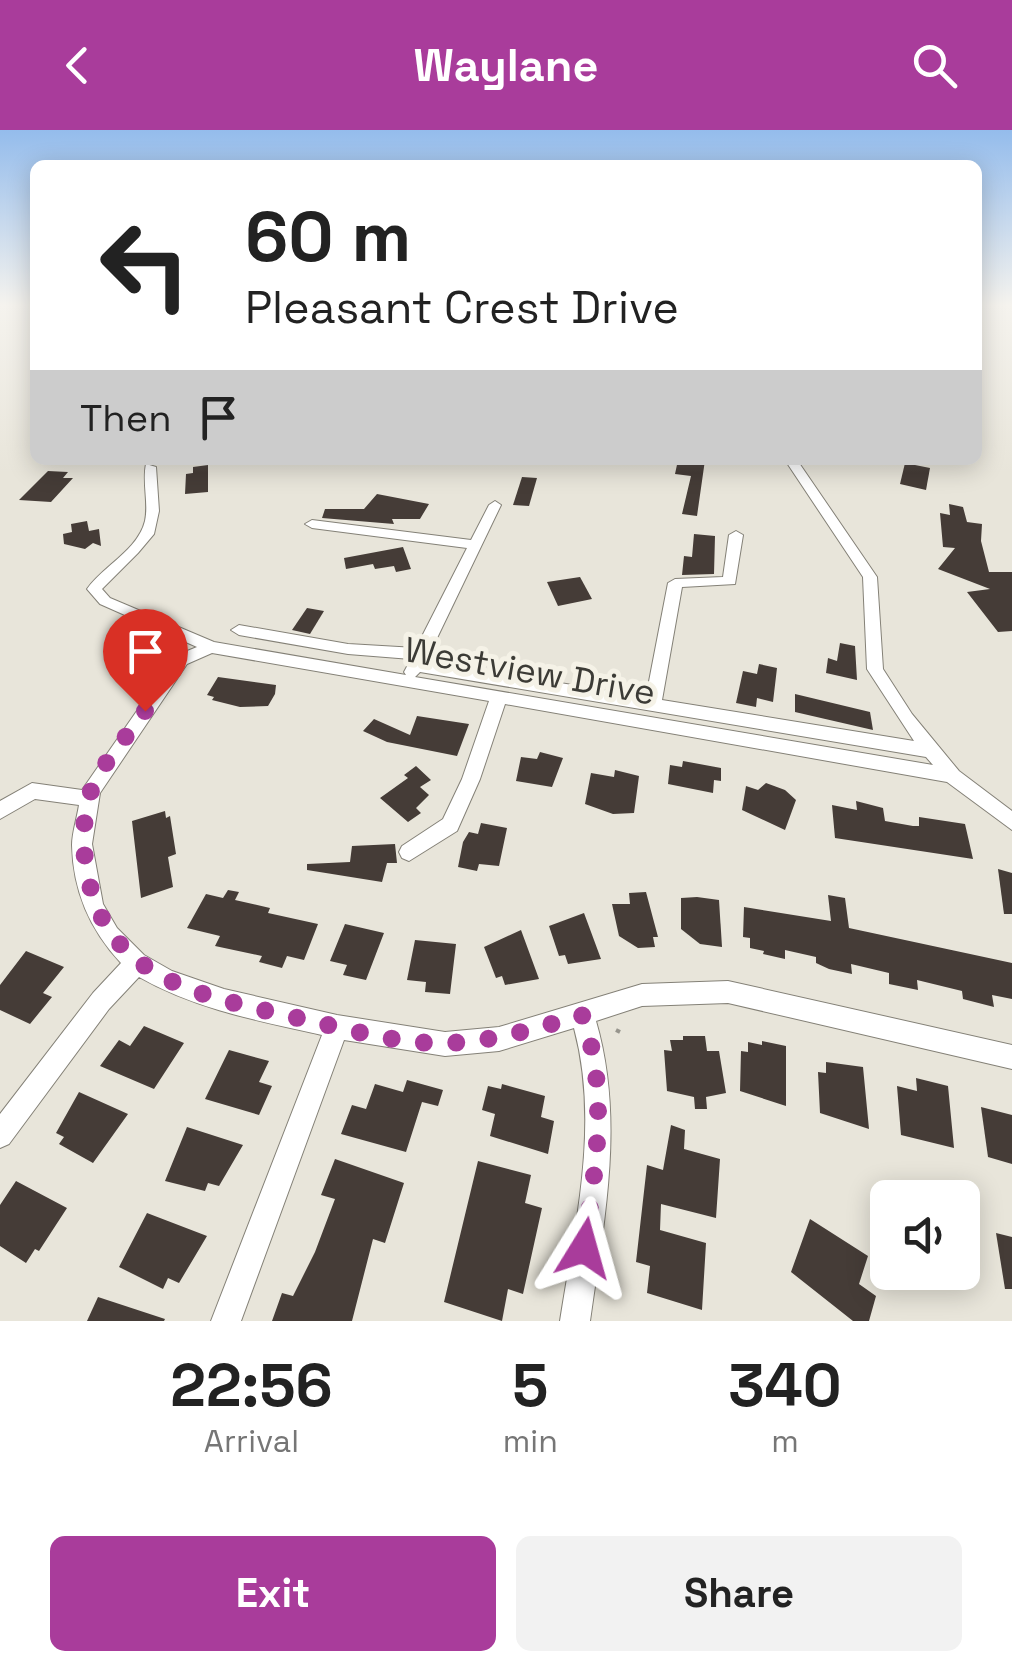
<!DOCTYPE html>
<style>
:root{--surface:#fff;--page:#f2f2f2;--text:#222;--muted:#767676;--accent:#a93c9b}
body{margin:0;font-family:"Space Grotesk",sans-serif;background:var(--page);color:var(--text);height:100vh;display:flex;flex-direction:column;font-size:38px;white-space:nowrap}
*{box-sizing:border-box;margin:0}
p{font-size:32px;color:var(--muted)}
.icon{flex:none;width:55px;height:55px;fill:none;stroke:currentColor;stroke-width:2;stroke-linecap:round;stroke-linejoin:round}
.map{position:relative;height:1191px;overflow:hidden}
.sheet{display:flex;flex-direction:column;background:var(--surface);flex:1}
.sheet>*{flex:none}
.guide{position:absolute;left:30px;top:30px;width:952px;height:305px;border-radius:15px;box-shadow:0 5px 25px #0003;background:#fff;color:var(--text);overflow:hidden}
.buttons{position:absolute;left:870px;top:1050px;display:grid;gap:20px}
.buttons a{display:grid;place-items:center;width:110px;height:110px;border-radius:15px;background:var(--surface);box-shadow:0 5px 25px #0003;font-size:50px}
.pin{position:absolute;display:grid;place-items:center;width:85px;height:85px;color:#fff;margin:-102px -42px;border-radius:50% 50% 50% 0;rotate:-45deg;box-shadow:0 0 10px #0007}
.pin .icon{rotate:45deg}
.me{position:absolute;width:110px;margin:-55px;rotate:8deg;stroke-linejoin:round;filter:drop-shadow(0 0 8px #0008)}
.turn{display:flex;align-items:center;gap:35px;height:210px;padding:0 50px;font-size:45px}
.turn .icon{width:130px;height:130px;stroke-width:2.5}
.turn b{display:block;font-size:70px;line-height:85px}
.then{display:flex;align-items:center;height:95px;padding:0 50px;background:#0003;gap:20px;font-size:38px}
.eta{display:flex;justify-content:space-evenly;align-items:center;height:170px;text-align:center}
.eta b{font-size:60px;font-weight:700;line-height:70px}
.action{display:flex;gap:20px;margin-top:auto;padding:20px 50px}
.action a{flex:1;height:115px;border-radius:15px;background:var(--accent);color:#fff;font-size:40px;font-weight:700;line-height:115px;text-align:center}
.action a+a{background:var(--page);color:var(--text)}
header{display:flex;justify-content:space-between;align-items:center;height:130px;padding:0 50px;background:var(--accent);color:#fff;font-size:45px;font-weight:700}
.map>svg:first-child{display:block}
</style>
<header><svg class="icon" aria-label="back" viewBox="0 0 24 24"><path d="M15 5l-7 7 7 7"/></svg>Waylane<svg class="icon" aria-label="search" viewBox="0 0 24 24"><circle cx="10" cy="10" r="6"/><path d="M15 15l6 6"/></svg></header>
<div class="map">
<svg width="1012" height="1191" viewBox="0 0 1012 1191">
<rect width="100%" height="100%" fill="#e8e5da"/>
<g fill="#453c37">
<polygon points="678,330 705,330 697,386 682,384 691,346 675,344"/>
<polygon points="905,333 930,338 926,360 900,354"/>
<polygon points="208,335 208,362 185,364 186,344 193,343 193,337"/>
<polygon points="48,341 68,342 63,348 73,348 51,372 19,370"/>
<polygon points="522,347 537,348 529,376 513,375"/>
<polygon points="377,364 429,374 420,389 392,389 394,394 322,388 325,379 364,379"/>
<polygon points="949,374 963,377 967,392 982,394 981,411 989,442 1012,442 1012,501 998,502 967,462 990,459 938,439 955,418 943,417 940,383 950,385"/>
<polygon points="87,391 89,401 99,399 101,416 93,413 85,419 64,414 63,404 72,402 71,394"/>
<polygon points="694,404 715,406 714,444 682,445 684,426 692,427"/>
<polygon points="403,417 411,439 396,442 394,436 375,439 373,434 346,439 344,428"/>
<polygon points="580,447 592,469 558,476 547,452"/>
<polygon points="307,478 324,481 310,504 292,500"/>
<polygon points="840,513 855,516 857,550 826,543 828,528 837,531"/>
<polygon points="759,534 777,538 773,572 757,568 756,577 736,573 743,541 757,544"/>
<polygon points="218,547 276,555 275,564 268,576 240,577 212,570 214,567 207,565"/>
<polygon points="795,564 870,582 873,600 795,582"/>
<polygon points="417,586 469,594 457,626 387,612 363,601 374,589 410,605"/>
<polygon points="540,622 563,628 552,657 516,651 521,627 537,629"/>
<polygon points="683,631 721,638 721,651 714,650 713,663 668,654 670,635 682,637"/>
<polygon points="416,636 431,650 420,657 429,665 416,678 421,683 408,692 380,668 408,648 404,645"/>
<polygon points="615,640 639,646 634,683 613,684 585,674 591,643 614,647"/>
<polygon points="766,653 785,660 796,670 785,700 742,680 746,656 758,660"/>
<polygon points="856,671 883,678 885,691 913,696 919,696 919,687 965,694 973,729 835,708 832,675 857,680"/>
<polygon points="165,681 166,688 170,686 176,724 168,727 173,757 141,768 132,691"/>
<polygon points="481,693 507,698 499,736 479,734 477,741 458,737 463,712 469,702 478,704"/>
<polygon points="395,714 397,733 387,733 382,752 307,740 307,734 350,732 352,716"/>
<polygon points="998,739 1012,743 1012,784 1004,784"/>
<polygon points="228,760 239,762 235,770 270,778 268,783 318,794 304,830 287,826 282,838 259,832 262,826 215,816 220,806 187,798 206,764 223,768"/>
<polygon points="646,762 658,807 653,807 655,817 638,818 619,806 612,774 630,774 629,763"/>
<polygon points="828,765 845,768 849,798 1012,833 1012,869 992,865 994,877 963,869 962,861 917,850 918,860 889,854 889,843 851,834 852,844 829,839 816,833 816,827 785,820 785,829 763,824 764,821 750,818 750,808 743,807 744,777 831,791"/>
<polygon points="697,767 719,770 722,817 700,814 681,799 681,768"/>
<polygon points="584,783 601,829 568,834 565,825 559,826 549,796"/>
<polygon points="345,794 384,803 366,850 343,845 347,835 330,831"/>
<polygon points="521,800 539,849 505,855 502,846 496,848 484,817"/>
<polygon points="415,810 456,814 450,864 425,862 426,852 407,850"/>
<polygon points="26,821 64,837 43,863 52,867 30,894 0,880 0,855"/>
<polygon points="144,896 184,913 154,959 100,936 119,910 130,916"/>
<polygon points="683,906 705,906 707,921 719,921 726,963 706,967 707,979 695,979 694,967 667,961 664,920 672,921 670,910 683,910"/>
<polygon points="762,911 786,916 786,976 740,961 741,921 748,922 748,912 762,915"/>
<polygon points="229,920 269,931 259,952 272,956 259,985 205,969"/>
<polygon points="826,932 863,937 869,999 820,983 818,942 826,943"/>
<polygon points="916,948 948,956 954,1018 901,1005 897,956 917,961"/>
<polygon points="407,950 443,960 438,976 422,972 406,1022 341,1004 352,975 366,979 375,954 403,962"/>
<polygon points="502,954 545,966 541,987 554,991 548,1024 490,1006 495,984 482,980 488,956 501,959"/>
<polygon points="79,962 128,984 93,1033 59,1014 64,1007 56,1003"/>
<polygon points="981,977 1012,985 1012,1034 988,1027"/>
<polygon points="671,995 685,1000 684,1019 720,1029 716,1088 661,1074 660,1100 706,1113 702,1180 647,1163 650,1136 636,1132 647,1035 663,1040"/>
<polygon points="187,997 243,1015 219,1056 208,1053 205,1061 165,1051"/>
<polygon points="335,1029 404,1053 385,1113 373,1109 352,1191 272,1191 282,1163 293,1166 315,1122 335,1069 321,1065"/>
<polygon points="478,1031 531,1045 525,1073 542,1078 523,1164 508,1159 502,1191 444,1172"/>
<polygon points="16,1051 67,1078 39,1121 35,1119 26,1133 0,1116 0,1075"/>
<polygon points="147,1083 207,1106 179,1153 168,1148 163,1159 119,1137"/>
<polygon points="810,1089 868,1126 859,1154 876,1166 869,1191 853,1191 791,1142"/>
<polygon points="996,1103 1012,1107 1012,1159 1005,1159"/>
<polygon points="98,1167 165,1189 164,1191 87,1191"/>
</g>
<g fill="none" stroke-linecap="round" stroke-linejoin="round">
<defs>
<path id="minor" d="M785 330H797L877 447 883 539 912 584 959 641 1012 681V700L947 652 505 574 480 649 457 701 409 731 402 728 399 722 402 716 443 689 462 649 489 571 212 523 187 534 100 663 92 714 103 774 117 798 144 825 172 841 224 859 337 885 445 902 499 897 642 854 728 851 1012 915V939L728 873 642 876 596 891C625 991 604 1090 590 1191H560C575 1094 600 995 574 898L499 921 445 926 344 910 241 1191H211L322 905C259 891 195 879 139 847L109 879 9 1014 0 1018V984L93 863 121 833C90 800 73 761 72 715 72 703 77 688 79 675L35 669 0 689V671L32 653 82 660 175 526 197 517 100 474 87 459C103 436 138 420 145 391 149 373 142 353 146 334L156 337 159 381 154 404 138 423 102 459 110 468 214 512 406 545 404 542 411 529 348 524 239 505 231 500 239 495 348 514 416 518 467 418 312 398 305 394 312 390 471 410 489 375 495 371 501 375 426 531 646 567 668 453 675 449 723 447 729 405 736 401 743 405 735 454 682 457 662 570 914 611 867 539 863 447ZM420 542 926 627 933 635 415 547Z"/>
</defs>
<use href="#minor" stroke="#848177" stroke-width="2"/>
<polyline stroke="#97958d" stroke-width="4" stroke-dasharray="11 11" stroke-linecap="butt" points="616,900 620,902"/>
<use href="#minor" fill="#fff" fill-rule="evenodd"/>
</g>
<linearGradient id="sky" x2="0" y2="1"><stop stop-color="#94bcec"/><stop offset="0.51" stop-color="#f5f3ee"/><stop offset="1" stop-color="#f5f3ee" stop-opacity="0"/></linearGradient>
<rect width="1012" height="343" fill="url(#sky)"/>
<g fill="none" stroke-linecap="round" stroke-linejoin="round">
<path stroke="#a93c9b" stroke-width="18" stroke-dasharray="0 32.4" d="M145 581C128 606 99 636 90 664 82 692 82 718 88 746 108 855 215 868 306 890 352 900 401 915 449 913 495 911 538 898 582 885 610 960 595 1041 584 1118"/>
</g>
<g text-anchor="middle" stroke-width="10" stroke-linejoin="round" paint-order="stroke">
<g font-size="35" fill="#3c3b36" stroke="#f5f2e7">
<text transform="translate(530 541) rotate(10)" y="12">Westview Drive</text>
</g>
</g>
</svg>
<div class="buttons">
<a><svg class="icon" aria-label="sound" viewBox="0 0 24 24"><path d="M4 9h4l5-4v14l-5-4H4zM17 9q2 3 0 6"/></svg></a>
</div>
<div class="pin" style="left:145px;top:581px;background:#d93025"><svg class="icon" aria-label="arrive" viewBox="0 0 24 24"><path d="M6 21V4h12l-3 4 3 4H6"/></svg></div>
<svg class="me" style="left:584px;top:1118px" viewBox="-20 -20 40 40"><path d="M0-17L14 15 0 8-14 15z" fill="#a93c9b" stroke="#fff" stroke-width="4"/></svg>
<div class="guide">
<div class="turn"><svg class="icon" aria-label="left" viewBox="0 0 24 24"><path d="M17 20v-9H6M10 6l-5 5 5 5"/></svg><div><b>60 m</b>Pleasant Crest Drive</div></div>
<div class="then">Then<svg class="icon" aria-label="arrive" viewBox="0 0 24 24"><path d="M6 21V4h12l-3 4 3 4H6"/></svg></div>
</div>
</div>
<section class="sheet">
<div class="eta">
<div><b>22:56</b><p>Arrival</p></div>
<div><b>5</b><p>min</p></div>
<div><b>340</b><p>m</p></div>
</div>
<div class="action"><a>Exit</a><a>Share</a></div>
</section>
